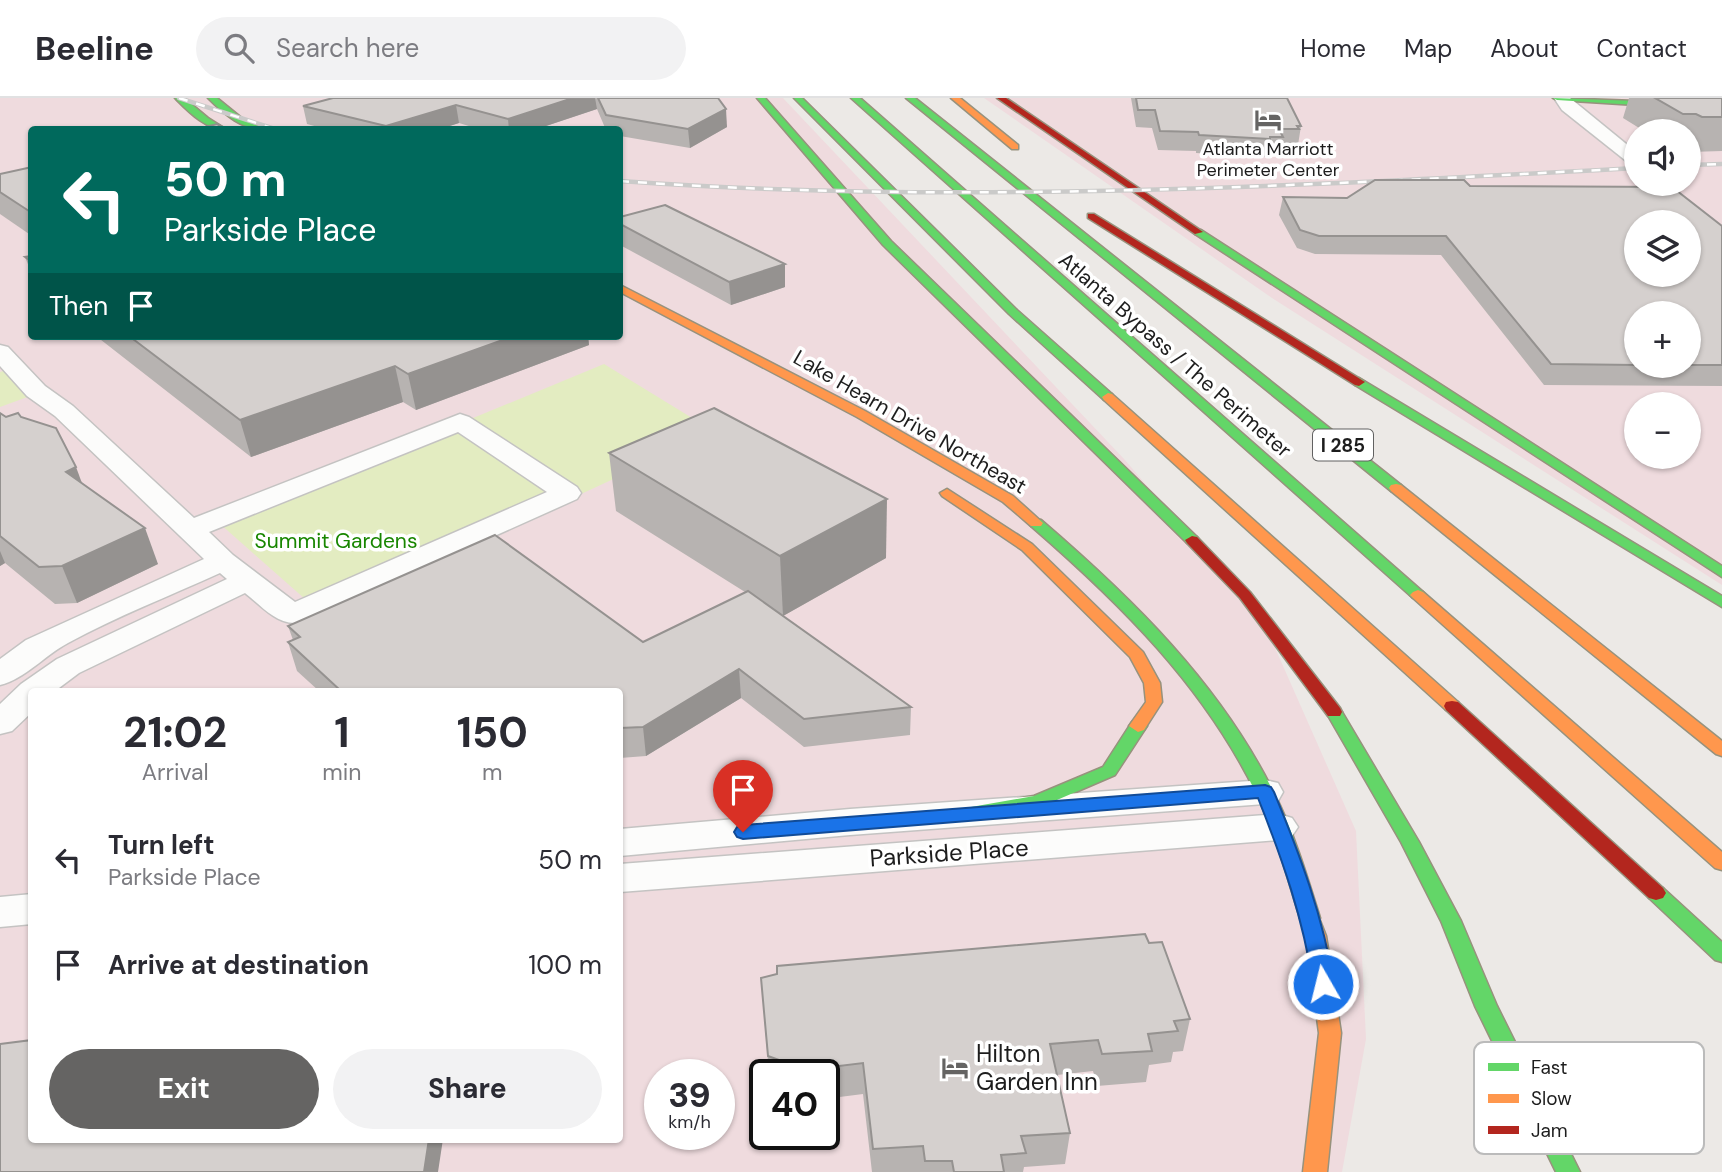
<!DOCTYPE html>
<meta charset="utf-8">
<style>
:root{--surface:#fff;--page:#f2f2f3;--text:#2b2b33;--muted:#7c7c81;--line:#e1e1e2;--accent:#656463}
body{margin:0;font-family:"DM Sans",sans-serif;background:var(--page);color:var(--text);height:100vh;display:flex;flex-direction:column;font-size:26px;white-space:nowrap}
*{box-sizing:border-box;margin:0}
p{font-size:23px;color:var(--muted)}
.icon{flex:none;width:38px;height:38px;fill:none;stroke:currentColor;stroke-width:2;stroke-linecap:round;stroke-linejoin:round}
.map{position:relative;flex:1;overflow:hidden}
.side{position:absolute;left:28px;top:590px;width:595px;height:455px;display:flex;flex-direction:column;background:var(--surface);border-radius:7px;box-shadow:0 2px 5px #0004}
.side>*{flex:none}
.guide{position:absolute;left:28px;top:28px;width:595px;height:214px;border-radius:7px;box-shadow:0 2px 5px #0004;background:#00695c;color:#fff;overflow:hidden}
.tools{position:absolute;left:1624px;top:21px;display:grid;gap:14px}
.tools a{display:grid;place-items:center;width:77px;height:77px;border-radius:50%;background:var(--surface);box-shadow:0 2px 5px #0004;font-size:35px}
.speed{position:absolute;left:644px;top:961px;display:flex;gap:14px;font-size:35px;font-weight:700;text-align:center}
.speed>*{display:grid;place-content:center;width:91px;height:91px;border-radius:50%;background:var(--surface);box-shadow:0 2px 5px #0004;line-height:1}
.speed small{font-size:18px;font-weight:400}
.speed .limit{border:4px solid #111;border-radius:10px;background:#fff;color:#111}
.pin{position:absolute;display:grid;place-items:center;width:60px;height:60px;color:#fff;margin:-72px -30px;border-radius:50% 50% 50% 0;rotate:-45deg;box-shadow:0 0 7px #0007}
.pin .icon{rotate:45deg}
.me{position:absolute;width:77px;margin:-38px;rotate:352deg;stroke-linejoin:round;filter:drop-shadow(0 0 5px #0008)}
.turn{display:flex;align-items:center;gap:24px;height:147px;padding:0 21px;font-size:32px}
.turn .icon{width:91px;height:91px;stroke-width:2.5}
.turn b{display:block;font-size:49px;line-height:60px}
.then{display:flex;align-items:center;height:66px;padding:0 21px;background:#0003;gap:14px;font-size:26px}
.eta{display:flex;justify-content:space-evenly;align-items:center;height:119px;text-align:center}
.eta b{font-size:42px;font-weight:700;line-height:49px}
.action{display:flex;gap:14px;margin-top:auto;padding:14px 21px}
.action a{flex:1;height:80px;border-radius:42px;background:var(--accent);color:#fff;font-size:28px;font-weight:700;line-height:80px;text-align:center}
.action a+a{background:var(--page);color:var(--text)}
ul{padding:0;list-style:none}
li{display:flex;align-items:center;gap:21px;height:105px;padding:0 21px}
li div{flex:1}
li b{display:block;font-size:26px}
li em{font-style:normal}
header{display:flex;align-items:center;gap:42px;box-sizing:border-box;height:98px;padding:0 35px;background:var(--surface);border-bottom:2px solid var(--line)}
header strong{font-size:33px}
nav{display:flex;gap:38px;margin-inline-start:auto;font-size:24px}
.search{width:490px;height:63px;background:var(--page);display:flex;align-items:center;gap:18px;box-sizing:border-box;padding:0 24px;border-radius:38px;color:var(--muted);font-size:26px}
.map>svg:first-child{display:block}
</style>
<header>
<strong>Beeline</strong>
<div class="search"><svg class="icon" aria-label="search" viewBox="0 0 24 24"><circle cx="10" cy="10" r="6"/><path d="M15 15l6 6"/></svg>Search here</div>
<nav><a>Home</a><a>Map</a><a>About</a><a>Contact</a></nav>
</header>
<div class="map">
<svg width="1722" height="1074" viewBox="0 0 1722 1074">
<rect width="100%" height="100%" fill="#ece9e6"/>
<g fill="#efdbde" fill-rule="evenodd">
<path d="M0 0H783L1125 362 1264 525 1356 733 1366 941 1342 1074H0ZM32 32H620V238H32ZM32 593H620V1041H32ZM660 976H719V1036H660ZM765 976H824V1036H765Z"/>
<path d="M984 0H1722V487L1272 200ZM1636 33H1689V86H1636ZM1636 124H1689V177H1636ZM1636 215H1689V268H1636ZM1636 306H1689V359H1636Z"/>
</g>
<g fill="#e3ecc1">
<polygon points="604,266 715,334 322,516 219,425"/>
<polygon points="17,269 44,293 0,309 0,274"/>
</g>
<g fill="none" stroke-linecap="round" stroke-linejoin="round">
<defs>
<g id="street">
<polygon points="1554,0 1570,0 1636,54 1636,67 1630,66 1562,12"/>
<path d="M0 247 8 249 45 288 73 308 194 420 460 316 469 319 577 389 581 395 577 401 303 524C279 530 263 509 245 495L79 575 55 593H32V614L12 633 0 636V606L21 586 57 561 227 481 220 475C170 498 117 518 68 545 45 557 25 581 0 587V561L26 542 204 461 55 318 27 298 0 268ZM458 334 547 394 295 504 233 457 209 434Z"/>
<polygon points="1265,682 1278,685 1283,694 1278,703 1265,706 850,737 620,758 620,731 850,711"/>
<polygon points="1279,716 1292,720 1298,729 1292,738 1279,742 620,794 620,766"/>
<polygon points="32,796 32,826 0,829 0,799"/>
</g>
<g id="fast">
<path d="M175 0H184L208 20 227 32C206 32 189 14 175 0Z"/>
<path d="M208 0H217L244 22 268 32C242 32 225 17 208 0Z"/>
<polygon points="757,0 765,0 891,143 1197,439 1199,442 1197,445 1187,445 883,147"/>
<polygon points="794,0 802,0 1017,212 1112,296 1112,302 1104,302 1009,216"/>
<polygon points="851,0 860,0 1423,494 1426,497 1423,500 1413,500"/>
<polygon points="906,0 915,0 1401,387 1403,390 1401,393 1391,393"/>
<polygon points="1553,0 1636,3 1722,1 1722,5 1636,7 1557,2"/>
<polygon points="1195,132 1201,132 1722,468 1722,479 1195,136"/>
<polygon points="1359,280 1722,498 1722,509 1355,287 1353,284"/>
<path d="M1036 421 1041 422C1133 501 1220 586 1274 695 1294 735 1307 778 1320 820L1317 825 1310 828 1303 825 1300 820C1287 778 1275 734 1256 695 1204 588 1120 505 1031 428L1029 425Z"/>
<polygon points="1334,609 1342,614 1419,744 1461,823 1497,908 1580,1074 1556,1074 1475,908 1441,823 1401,744 1326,614"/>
<polygon points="1138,622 1147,628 1115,677 1043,708 971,721 965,720 962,715 965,710 971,709 1034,698 1103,669 1132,624"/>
<polygon points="1656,788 1663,790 1722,844 1722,864 1715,862 1649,800 1646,795 1649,790"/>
</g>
<g id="slow">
<polygon points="951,0 960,0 1018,47 1018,51 1012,51"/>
<polygon points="620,187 865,313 1013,398 1043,425 1041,428 1031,428 1003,404 857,319 620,194"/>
<polygon points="1108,295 1112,296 1458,604 1460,608 1458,612 1446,612 1104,302 1102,299"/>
<polygon points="1396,386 1401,387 1722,643 1722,658 1716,656 1391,393 1389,390 1391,387"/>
<polygon points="947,391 1032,446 1143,554 1160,585 1162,604 1144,632 1138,634 1129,628 1146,604 1144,585 1130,559 1022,452 942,398 940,395"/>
<polygon points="1418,492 1423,494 1722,754 1722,772 1715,770 1413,500 1410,497 1413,494"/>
<polygon points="1310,812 1317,815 1326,838 1341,935 1327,1074 1303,1074 1319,935 1306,838 1300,820 1303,815"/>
</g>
<g id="jam">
<polygon points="997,0 1006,0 1203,134 1195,136"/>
<polygon points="1088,116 1094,116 1365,284 1359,288 1355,287 1088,120"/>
<polygon points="1192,438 1197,439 1250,494 1340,610 1342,614 1340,618 1328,618 1240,500 1187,445 1185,442"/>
<polygon points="1452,603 1458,604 1663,790 1666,795 1663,800 1656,802 1649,800 1446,612 1444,608 1446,604"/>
</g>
</defs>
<use href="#street" stroke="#c4c3c2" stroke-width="3"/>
<use href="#fast" stroke="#97927d" stroke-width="3"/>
<use href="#slow" stroke="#97927d" stroke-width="3"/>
<use href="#jam" stroke="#97927d" stroke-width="3"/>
<use href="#street" fill="#fcfcfb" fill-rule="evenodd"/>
<use href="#fast" fill="#63d668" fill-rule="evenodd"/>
<use href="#slow" fill="#ff974d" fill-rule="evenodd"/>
<use href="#jam" fill="#b3261e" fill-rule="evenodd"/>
<defs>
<g id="rail">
<polyline points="179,0 278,32"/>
<polyline points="1689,67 1722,66"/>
<path d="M620 83C956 107 1300 88 1636 70"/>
</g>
</defs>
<use href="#rail" stroke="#cacac9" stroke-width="4.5"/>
<use href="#rail" stroke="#fff" stroke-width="2.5" stroke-dasharray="9" stroke-linecap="butt"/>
</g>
<g fill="#b7b3b1" fill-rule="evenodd">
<polygon points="333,0 718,0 727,29 690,50 620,38 620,32 606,32 597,11 534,32 482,32 459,25 437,32 329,32 307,26 303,8"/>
<polygon points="1131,0 1288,0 1288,2 1301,28 1298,47 1296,46 1295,50 1281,49 1280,58 1267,57 1267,59 1196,55 1196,53 1158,52 1152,30 1136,29"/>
<polygon points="1629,0 1722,0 1722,53 1690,54 1689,53 1689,33 1644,33 1623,20"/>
<polygon points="32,69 32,138 0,116 0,76"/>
<path d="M1470 88 1722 128V288L1544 287 1441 157 1315 156 1297 150 1279 117 1283 99 1347 100ZM1636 215 1689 268H1636Z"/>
<polygon points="620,119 785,166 785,189 731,207 620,147"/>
<polygon points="32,158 32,176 25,159"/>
<polygon points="96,238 588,238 589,247 416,312 403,304 251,359"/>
<polygon points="0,315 6,319 21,319 158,466 77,505 55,506 5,465 0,468"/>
<polygon points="609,355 886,460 783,518 911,609 910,637 804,649 741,600 646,658 620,660 620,593 319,593 297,573 288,544 293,542 288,528 643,544 745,494 616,413"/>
<polygon points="1149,845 1190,921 1183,953 1173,954 1171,964 1149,967 1146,984 1097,988 1093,973 1057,977 1070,1035 1065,1066 1024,1069 1023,1074 872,1074 863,996 824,1001 824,976 769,976 761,880"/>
</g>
<g fill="#959290">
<polygon points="573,0 595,0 597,11 534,32 509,32 508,21"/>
<polygon points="456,7 459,25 437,32 387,32 386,28"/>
<polygon points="726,11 727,29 690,50 688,31"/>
<polygon points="785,166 785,189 731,207 729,184"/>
<polygon points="514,238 588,238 589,247 416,312 408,276"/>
<polygon points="395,268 403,304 251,359 240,322"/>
<polygon points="76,369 89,404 66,374"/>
<polygon points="887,401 886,460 783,518 780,458"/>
<polygon points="145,430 158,466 77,505 62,468"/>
<polygon points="0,453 5,465 0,468"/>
<polygon points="739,571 741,600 646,658 643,629"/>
<polygon points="429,1041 443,1041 438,1074 424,1074"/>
</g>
<g fill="#d5d0ce" stroke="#959290" stroke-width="2" fill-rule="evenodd">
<polygon points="333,0 573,0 508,21 456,7 386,28 303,8"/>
<polygon points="598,0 718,0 726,11 688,31 606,17"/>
<polygon points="1136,0 1287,0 1301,28 1297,28 1299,31 1279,31 1283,39 1270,39 1270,41 1199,37 1198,34 1160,33 1155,12 1138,12"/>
<polygon points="1655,0 1722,0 1722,19 1702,19 1696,16 1683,16"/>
<polygon points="217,26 228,32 193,32"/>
<polygon points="32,69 32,115 0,94 0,76"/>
<path d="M1375 82H1464L1470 88 1672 89 1722 128V267H1689V215H1636V267L1551 266 1446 138H1319L1300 132 1283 99 1347 100ZM1636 124H1689V177H1636Z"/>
<polygon points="665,107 785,166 729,184 620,126 620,119"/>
<polygon points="32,158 32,164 25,159"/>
<polygon points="129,238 514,238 408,276 395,268 240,322"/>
<polygon points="714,310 887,401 780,458 609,355"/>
<polygon points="0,315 6,319 18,315 21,319 56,330 76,369 66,374 145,430 62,468 39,469 0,438"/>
<polygon points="495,437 643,544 748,493 911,609 804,621 739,571 643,629 620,630 620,593 341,593 288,544 300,539 288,528"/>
<polygon points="1145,836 1149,845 1162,844 1190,921 1174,923 1178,933 1148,936 1152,953 1102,956 1098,942 1050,946 1070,1035 1021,1038 1026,1055 1001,1057 1004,1074 954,1074 952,1063 925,1063 923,1048 873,1051 863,965 806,972 768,958 761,880 777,876 777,868"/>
<polygon points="32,942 32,1041 429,1041 424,1074 0,1074 0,946"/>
</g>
<path fill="#1a73e8" stroke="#114b97" stroke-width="2" d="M1265 687 1271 689 1274 694C1300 757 1323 818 1334 886L1331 892 1323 895 1316 892 1313 886C1303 820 1283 763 1258 700L743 741 737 739 734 734 737 729 743 727Z"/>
<defs>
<symbol id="hotel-bare" viewBox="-9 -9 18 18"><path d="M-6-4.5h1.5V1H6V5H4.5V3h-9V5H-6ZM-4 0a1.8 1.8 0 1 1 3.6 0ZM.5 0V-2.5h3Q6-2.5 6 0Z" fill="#656463" stroke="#fff" stroke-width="2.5" paint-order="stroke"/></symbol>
</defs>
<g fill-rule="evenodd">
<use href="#hotel-bare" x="1249" y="3" width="38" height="38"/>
<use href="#hotel-bare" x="936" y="951" width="38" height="38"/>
</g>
<g text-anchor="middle" stroke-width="7" stroke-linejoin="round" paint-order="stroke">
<g font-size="18" fill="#1d1d1d" stroke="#fff">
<text x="1268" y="57">Atlanta Marriott<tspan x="1268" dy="21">Perimeter Center</tspan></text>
</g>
<rect fill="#fff" stroke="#616161" stroke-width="2" x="1313" y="331.5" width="60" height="31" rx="5"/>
<g font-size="19" font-weight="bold" fill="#1d1d1d">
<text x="1343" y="354">I 285</text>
</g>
<g font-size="21" fill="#1d1d1d" stroke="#fff">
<text transform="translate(1175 257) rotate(41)" y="7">Atlanta Bypass / The Perimeter</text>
<text transform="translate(910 324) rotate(30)" y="7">Lake Hearn Drive Northeast</text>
</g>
<g font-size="21" fill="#188600" stroke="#fff">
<text x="336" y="450">Summit Gardens</text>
</g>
<g font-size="24" fill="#1d1d1d" stroke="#fff">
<text transform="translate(949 755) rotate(-4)" y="8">Parkside Place</text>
</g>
<g font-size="24" fill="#1d1d1d" stroke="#fff" text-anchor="start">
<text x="976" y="964">Hilton<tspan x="976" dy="28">Garden Inn</tspan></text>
</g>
</g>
<rect x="1474" y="944" width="230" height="112" rx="10" fill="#fff" stroke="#bbb" stroke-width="2"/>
<rect x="1488" y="965" width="31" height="8" fill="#63d668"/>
<rect x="1488" y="996" width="31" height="9" fill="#ff974d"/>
<rect x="1488" y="1028" width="31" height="8" fill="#b3261e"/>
<g font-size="19" fill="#1d1d1d">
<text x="1531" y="976">Fast</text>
<text x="1531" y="1007">Slow</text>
<text x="1531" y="1039">Jam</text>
</g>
</svg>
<div class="tools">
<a><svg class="icon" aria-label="sound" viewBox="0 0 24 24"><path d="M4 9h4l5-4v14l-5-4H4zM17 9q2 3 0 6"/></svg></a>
<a><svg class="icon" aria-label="layers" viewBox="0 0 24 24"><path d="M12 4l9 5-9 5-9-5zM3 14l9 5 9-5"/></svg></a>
<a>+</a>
<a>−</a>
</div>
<div class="speed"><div>39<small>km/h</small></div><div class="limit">40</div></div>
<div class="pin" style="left:743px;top:734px;background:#d93025"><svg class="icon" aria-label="arrive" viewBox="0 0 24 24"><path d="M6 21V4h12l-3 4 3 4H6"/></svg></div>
<svg class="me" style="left:1323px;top:886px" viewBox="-20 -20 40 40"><circle r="17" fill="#1a73e8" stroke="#fff" stroke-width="3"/><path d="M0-11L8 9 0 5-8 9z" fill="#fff"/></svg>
<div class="guide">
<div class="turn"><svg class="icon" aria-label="left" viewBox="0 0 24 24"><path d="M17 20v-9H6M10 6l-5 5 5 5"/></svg><div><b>50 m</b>Parkside Place</div></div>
<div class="then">Then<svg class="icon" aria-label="arrive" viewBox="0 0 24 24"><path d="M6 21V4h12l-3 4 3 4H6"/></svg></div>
</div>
<section class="side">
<div class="eta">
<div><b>21:02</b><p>Arrival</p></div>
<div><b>1</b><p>min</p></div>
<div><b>150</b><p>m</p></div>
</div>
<ul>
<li><svg class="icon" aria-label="left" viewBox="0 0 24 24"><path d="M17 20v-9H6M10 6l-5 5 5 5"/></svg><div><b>Turn left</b><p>Parkside Place</p></div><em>50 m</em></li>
<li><svg class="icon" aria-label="arrive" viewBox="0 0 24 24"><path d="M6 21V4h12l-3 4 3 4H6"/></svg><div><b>Arrive at destination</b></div><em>100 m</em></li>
</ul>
<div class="action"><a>Exit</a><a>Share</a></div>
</section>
</div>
